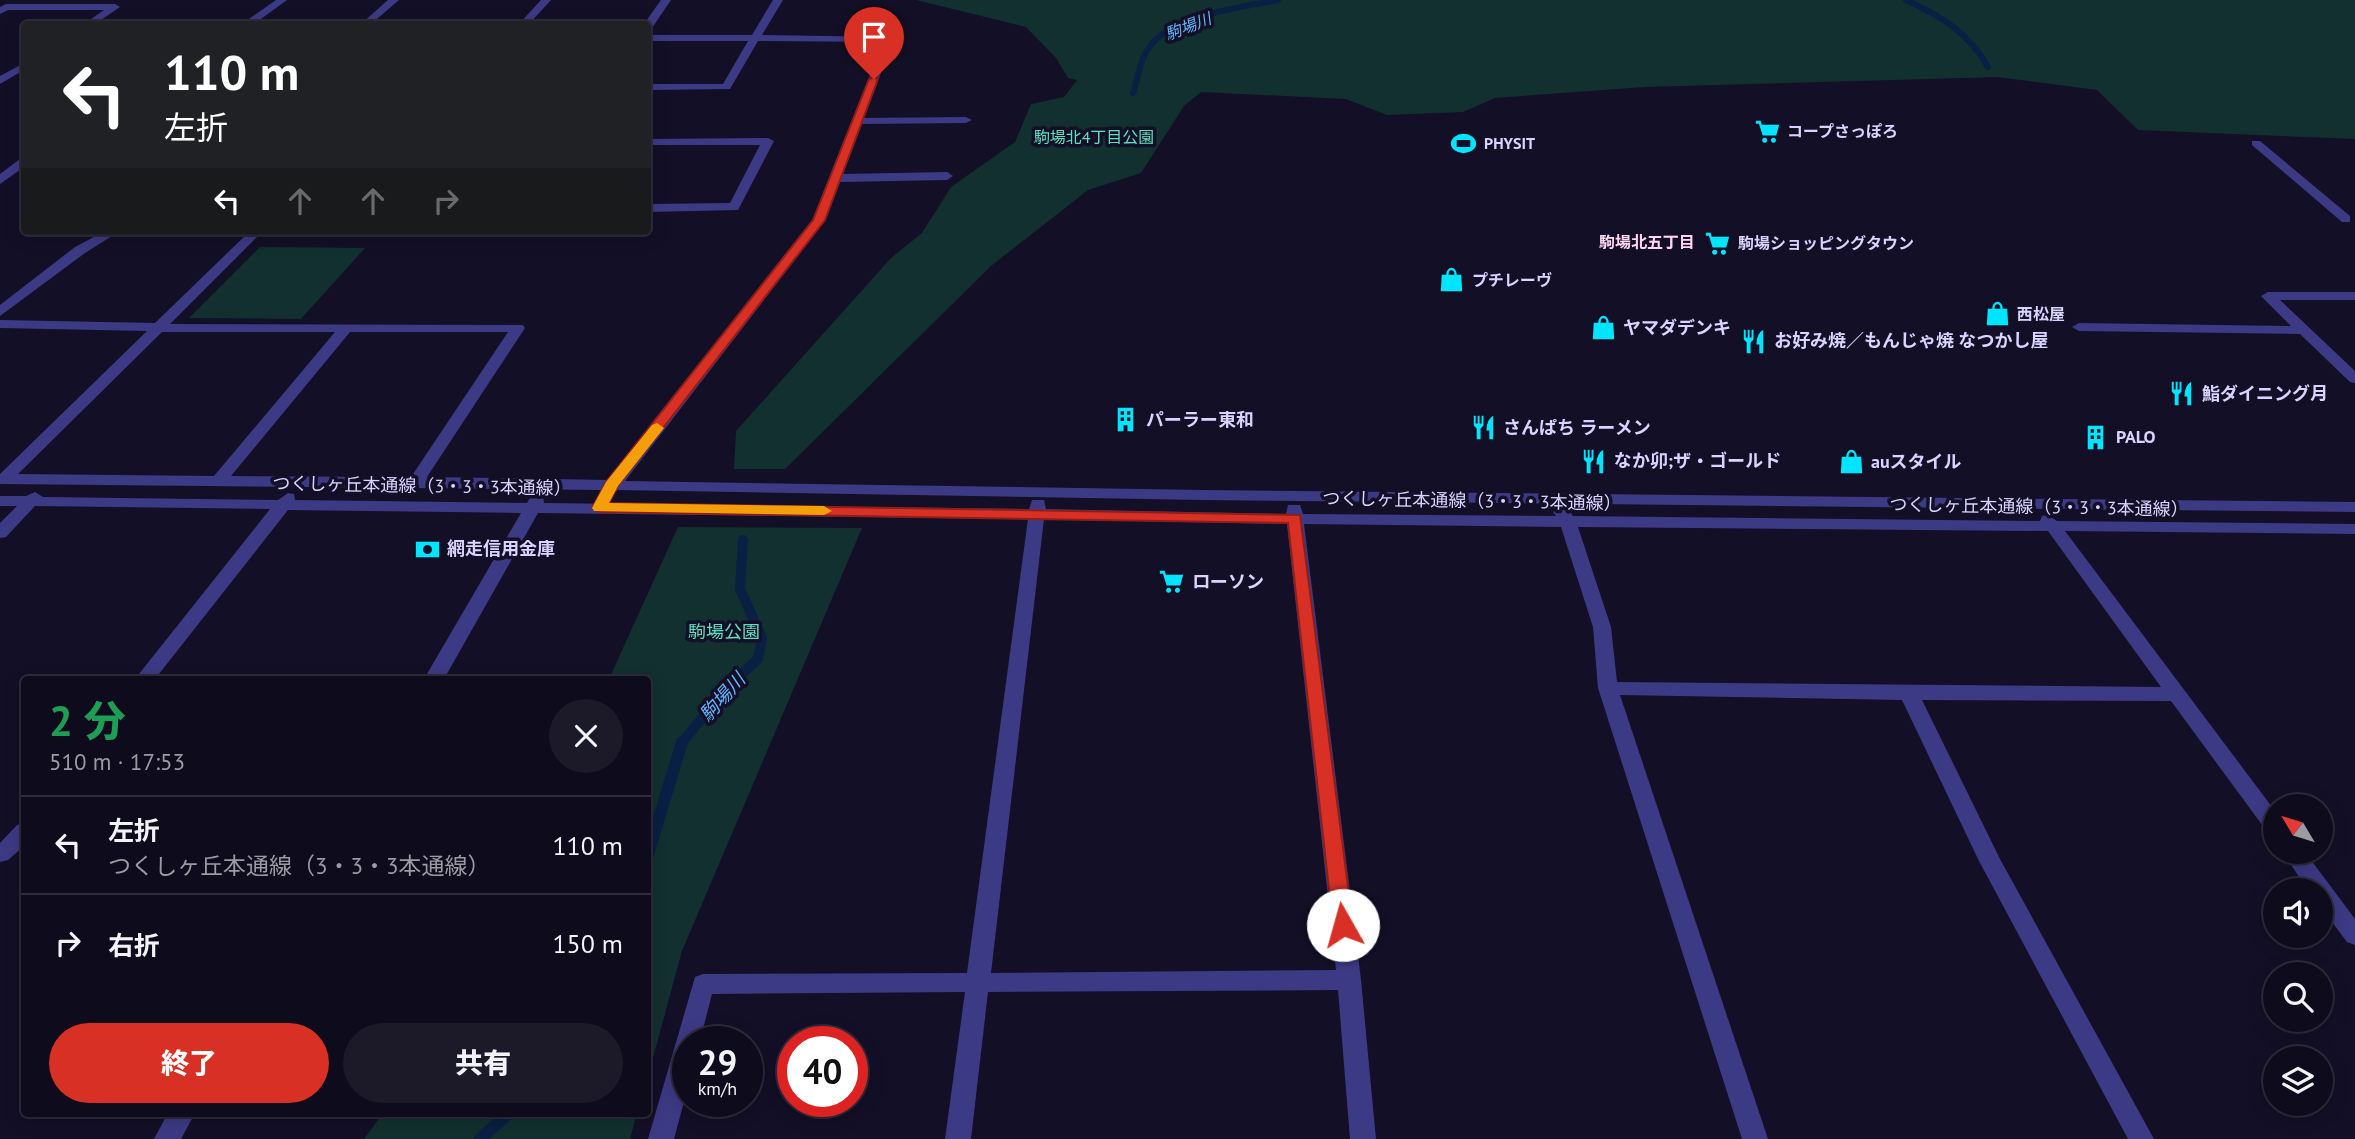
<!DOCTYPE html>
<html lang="ja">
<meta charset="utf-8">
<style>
:root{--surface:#0e0b1c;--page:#1c1929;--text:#f1f3f6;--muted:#9b9ba3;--line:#2e2b3b;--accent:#d93025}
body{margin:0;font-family:"PT Sans","Noto Sans JP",sans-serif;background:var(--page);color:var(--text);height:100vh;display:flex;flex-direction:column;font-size:26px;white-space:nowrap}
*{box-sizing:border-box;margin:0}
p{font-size:23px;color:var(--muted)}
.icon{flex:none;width:38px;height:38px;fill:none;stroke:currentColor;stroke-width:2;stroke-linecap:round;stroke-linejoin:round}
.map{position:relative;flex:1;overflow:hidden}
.details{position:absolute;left:21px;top:676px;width:630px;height:441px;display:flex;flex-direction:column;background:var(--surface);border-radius:7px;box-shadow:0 4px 18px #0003,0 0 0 2px var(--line)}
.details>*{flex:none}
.hud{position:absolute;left:21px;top:21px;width:630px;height:214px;border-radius:7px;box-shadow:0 4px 18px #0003,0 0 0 2px var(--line);background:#202124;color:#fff;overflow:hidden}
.needle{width:46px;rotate:308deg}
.tools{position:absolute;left:2263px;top:794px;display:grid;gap:14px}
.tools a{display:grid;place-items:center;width:70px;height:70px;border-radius:50%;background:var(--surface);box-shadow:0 4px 18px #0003,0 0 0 2px var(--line);font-size:35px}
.speed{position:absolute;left:672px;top:1026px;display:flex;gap:14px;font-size:35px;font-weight:700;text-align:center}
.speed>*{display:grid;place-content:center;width:91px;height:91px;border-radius:50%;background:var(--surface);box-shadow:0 4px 18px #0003,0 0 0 2px var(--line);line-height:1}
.speed small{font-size:18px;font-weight:400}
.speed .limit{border:10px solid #d22;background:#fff;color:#111}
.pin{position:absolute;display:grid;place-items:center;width:60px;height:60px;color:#fff;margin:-72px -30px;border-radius:50% 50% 50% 0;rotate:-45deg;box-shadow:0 0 7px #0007}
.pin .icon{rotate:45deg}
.me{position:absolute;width:77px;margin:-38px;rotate:353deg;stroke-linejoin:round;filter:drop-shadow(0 0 5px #0008)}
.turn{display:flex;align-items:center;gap:24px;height:147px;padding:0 28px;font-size:32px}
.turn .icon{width:91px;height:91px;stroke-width:2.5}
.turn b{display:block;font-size:49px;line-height:60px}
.lanes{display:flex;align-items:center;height:66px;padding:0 28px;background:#0003;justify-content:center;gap:35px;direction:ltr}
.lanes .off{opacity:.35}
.round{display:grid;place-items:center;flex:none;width:74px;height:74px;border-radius:37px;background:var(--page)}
.headline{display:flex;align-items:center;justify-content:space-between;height:119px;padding:0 28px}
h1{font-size:42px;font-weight:800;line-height:52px;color:#1e9e55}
.cta{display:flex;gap:14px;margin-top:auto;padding:14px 28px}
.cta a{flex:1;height:80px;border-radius:42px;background:var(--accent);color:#fff;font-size:28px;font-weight:800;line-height:80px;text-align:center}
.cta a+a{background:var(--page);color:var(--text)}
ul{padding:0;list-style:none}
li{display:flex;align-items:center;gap:21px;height:98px;padding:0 28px;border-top:2px solid var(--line)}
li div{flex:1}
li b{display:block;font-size:26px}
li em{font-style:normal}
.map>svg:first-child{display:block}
</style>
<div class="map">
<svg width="2355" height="1139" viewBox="0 0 2355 1139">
<rect width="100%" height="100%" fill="#130f26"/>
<g fill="#12302f">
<polygon points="916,0 2355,0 2355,139 2138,130 2097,90 1998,77 1645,87 1495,98 1463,112 1387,115 1346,99 1201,92 1184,106 1141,173 1088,190 991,266 785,469 734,469 736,431 891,258 922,233 951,187 1015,142 1031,104 1064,97 1077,80 1068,78 1056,58 1026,27"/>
<polygon points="260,247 365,248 301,319 189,318"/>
<polygon points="678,527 862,528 682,951 648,1076 648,679 609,679"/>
<polygon points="383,1113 637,1113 630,1139 364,1139"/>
</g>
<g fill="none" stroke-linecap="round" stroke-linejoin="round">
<g stroke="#0a1f44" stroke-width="6">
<path d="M1906 0C1941 16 1969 33 1988 67"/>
<path d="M1133 93C1138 78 1140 59 1150 46 1173 15 1242 7 1278 0"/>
</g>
<polyline stroke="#0a1f44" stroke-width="10" points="681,744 727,687 758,659 762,638 740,589 743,540"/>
<g stroke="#0a1f44" stroke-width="12">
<polyline points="648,854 682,742"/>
<polyline points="480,1139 509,1113"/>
</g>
<g fill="#3d3a85" fill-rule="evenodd">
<polygon points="276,0 287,0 254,24 205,24 210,21 246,21"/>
<polygon points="388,0 399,0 371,24 361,24"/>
<polygon points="541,0 551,0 529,24 519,24"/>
<polygon points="661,0 671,0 652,28 648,29 648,24 644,24"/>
<path d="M773 0H783L762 35 893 37 894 39 864 118 966 117 972 120 966 123 862 124 843 174 947 172 953 176 947 180 840 182 823 223 625 481 1203 490 2355 502V512L1203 500 618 490 608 497 602 495 601 490 0 484V474L147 331 0 328V320L155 323 250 231H263L170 324 523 325 525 328 427 477 609 480 813 219 883 42 758 41 730 89 648 90V84H723L748 41H648V35H752ZM162 332H335L214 476 18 474ZM350 332H508L411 477 231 476Z"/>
<polygon points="6,4 115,4 120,7 95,24 84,24 104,10 8,10 0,14 0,7"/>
<polygon points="24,63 24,70 0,84 0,76"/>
<polygon points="648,139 768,138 774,141 738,210 648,212 648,204 730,203 760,145 648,145"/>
<polygon points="2252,141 2260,141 2350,216 2350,222 2342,222 2252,145"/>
<polygon points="20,159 24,159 24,167 0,184 0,174"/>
<polygon points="105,231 120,231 85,253 0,316 0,305 75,247"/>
<polygon points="2268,292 2355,292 2355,300 2280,300 2355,371 2355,383 2350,382 2300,334 2079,331 2072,327 2079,323 2291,326 2261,296"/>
<path d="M35 492 43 497 278 500 288 493 294 494 295 500 527 503 531 496H543L544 503 1029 509 1032 500H1044L1046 509 1286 514 1288 505H1300L1303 514 1556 516 1553 512 1561 507 1567 508 1573 516 2040 521 2042 516 2048 515 2057 521 2355 524V534L2065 531 2275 811V835L2268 833 2171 701 1922 700 2000 859 2154 1139H2128L1979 861 1902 700 1620 695 1768 1139H1742L1598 688 1593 627 1561 527 1304 524 1361 980 1376 1139H1350L1338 990 988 992 971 1139H945L965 992 712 994 700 1041H688V1087L674 1139H648L695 977 703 974 967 973 1028 519 538 513 444 679H424L521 513 288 510 155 679H135L270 509 35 506 6 537 0 538V523L17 506H0V496H26ZM1044 519 1287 524 1336 970 991 973ZM1578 527 2048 531 2161 687 1617 682 1611 627Z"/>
<polygon points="24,823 24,846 8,860 0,862 0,843 17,825"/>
<polygon points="2282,852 2305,852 2355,919 2355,945 2347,942 2320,906 2320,891 2309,891"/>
<polygon points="168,1113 195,1113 181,1139 154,1139"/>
</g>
</g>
<polygon fill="#d93025" stroke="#8d1f18" stroke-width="2" points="874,77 878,79 825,220 618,486 609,503 1300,515 1353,925 1350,931 1343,933 1336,931 1333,925 1288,523 599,512 592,508 606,482 813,220 869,79"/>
<polygon fill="#f59e0b" points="657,423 664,428 618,486 609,503 824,506 832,511 824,515 594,511 592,508 606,482 652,425"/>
<defs>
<symbol id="supermarket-bare" viewBox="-9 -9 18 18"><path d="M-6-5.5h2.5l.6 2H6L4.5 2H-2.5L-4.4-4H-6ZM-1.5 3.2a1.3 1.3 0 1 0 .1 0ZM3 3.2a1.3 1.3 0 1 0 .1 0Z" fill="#00e5ff" stroke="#130f26" stroke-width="2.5" paint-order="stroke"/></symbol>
<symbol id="stadium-bare" viewBox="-9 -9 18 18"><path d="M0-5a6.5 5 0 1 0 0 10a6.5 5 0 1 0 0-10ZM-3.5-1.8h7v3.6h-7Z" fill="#00e5ff" stroke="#130f26" stroke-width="2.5" paint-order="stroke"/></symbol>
<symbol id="shop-bare" viewBox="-9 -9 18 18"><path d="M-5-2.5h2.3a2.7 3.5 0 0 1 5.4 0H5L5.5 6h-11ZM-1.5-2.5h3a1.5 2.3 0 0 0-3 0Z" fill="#00e5ff" stroke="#130f26" stroke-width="2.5" paint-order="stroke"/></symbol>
<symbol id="restaurant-bare" viewBox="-9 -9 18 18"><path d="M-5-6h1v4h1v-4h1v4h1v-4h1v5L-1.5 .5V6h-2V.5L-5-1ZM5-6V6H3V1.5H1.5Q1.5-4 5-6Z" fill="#00e5ff" stroke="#130f26" stroke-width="2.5" paint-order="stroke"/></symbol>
<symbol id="building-bare" viewBox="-9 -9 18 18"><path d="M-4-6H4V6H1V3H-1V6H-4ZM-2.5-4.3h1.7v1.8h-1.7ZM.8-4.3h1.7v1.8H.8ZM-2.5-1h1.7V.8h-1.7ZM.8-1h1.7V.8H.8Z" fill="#00e5ff" stroke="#130f26" stroke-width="2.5" paint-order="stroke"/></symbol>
<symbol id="bank-bare" viewBox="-9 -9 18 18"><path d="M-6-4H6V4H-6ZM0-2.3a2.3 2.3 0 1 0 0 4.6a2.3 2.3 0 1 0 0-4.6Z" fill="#00e5ff" stroke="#130f26" stroke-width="2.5" paint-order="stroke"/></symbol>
</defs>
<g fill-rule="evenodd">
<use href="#supermarket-bare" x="1750" y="114" width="35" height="35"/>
<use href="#stadium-bare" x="1446" y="126" width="35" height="35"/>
<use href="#supermarket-bare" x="1700" y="226" width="35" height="35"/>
<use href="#shop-bare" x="1434" y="262" width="35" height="35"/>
<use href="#shop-bare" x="1980" y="296" width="35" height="35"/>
<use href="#shop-bare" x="1586" y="310" width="35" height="35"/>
<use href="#restaurant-bare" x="1736" y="324" width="35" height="35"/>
<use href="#restaurant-bare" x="2164" y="376" width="35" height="35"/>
<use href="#building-bare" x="1108" y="402" width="35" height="35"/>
<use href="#restaurant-bare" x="1466" y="410" width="35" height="35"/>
<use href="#building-bare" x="2078" y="420" width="35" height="35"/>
<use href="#restaurant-bare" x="1576" y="444" width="35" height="35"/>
<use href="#shop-bare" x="1834" y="444" width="35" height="35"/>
<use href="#bank-bare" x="410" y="532" width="35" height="35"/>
<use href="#supermarket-bare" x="1154" y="564" width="35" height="35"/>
</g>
<g text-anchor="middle" stroke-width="7" stroke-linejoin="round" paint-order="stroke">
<g font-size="16" font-style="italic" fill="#62b6ff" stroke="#130f26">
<text transform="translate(1188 26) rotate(-21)" y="6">駒場川</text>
</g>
<g font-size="16" font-weight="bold" fill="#d9d4ff" stroke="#130f26" text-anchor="start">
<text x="1787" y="137">コープさっぽろ</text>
<text x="1484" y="149">PHYSIT</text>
<text x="1738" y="249">駒場ショッピングタウン</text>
<text x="1472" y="286">プチレーヴ</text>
<text x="2017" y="320">西松屋</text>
</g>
<g font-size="16" fill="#5fe0c0" stroke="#130f26">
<text x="1094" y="143">駒場北4丁目公園</text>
</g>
<g font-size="16" font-weight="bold" fill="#ffd6f0" stroke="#130f26">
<text x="1647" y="248">駒場北五丁目</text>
</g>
<g font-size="18" font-weight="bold" fill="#d9d4ff" stroke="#130f26" text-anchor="start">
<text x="1623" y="334">ヤマダデンキ</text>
<text x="1774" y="347">お好み焼／もんじゃ焼 なつかし屋</text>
<text x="2202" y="400">鮨ダイニング月</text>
<text x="1146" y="426">パーラー東和</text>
<text x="1503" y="434">さんぱち ラーメン</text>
<text x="2116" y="443">PALO</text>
<text x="1614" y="467">なか卯;ザ・ゴールド</text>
<text x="1871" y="468">auスタイル</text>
<text x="447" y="555">網走信用金庫</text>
<text x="1192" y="588">ローソン</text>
</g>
<g font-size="18" fill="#d9d4ff" stroke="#130f26">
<text transform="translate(422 486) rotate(1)" y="6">つくしヶ丘本通線（3・3・3本通線）</text>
<text transform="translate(1472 501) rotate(1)" y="6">つくしヶ丘本通線（3・3・3本通線）</text>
<text transform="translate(2039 507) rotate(1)" y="6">つくしヶ丘本通線（3・3・3本通線）</text>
</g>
<g font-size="18" fill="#5fe0c0" stroke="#130f26">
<text x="724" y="638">駒場公園</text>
</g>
<g font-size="19" font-style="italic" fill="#62b6ff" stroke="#130f26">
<text transform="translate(722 697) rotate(-48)" y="7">駒場川</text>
</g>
</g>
</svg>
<div class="tools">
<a><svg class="needle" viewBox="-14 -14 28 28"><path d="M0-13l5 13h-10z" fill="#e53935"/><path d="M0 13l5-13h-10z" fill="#9b9ba3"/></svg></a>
<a><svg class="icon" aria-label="sound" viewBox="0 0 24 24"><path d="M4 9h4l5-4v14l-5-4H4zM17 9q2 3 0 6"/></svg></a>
<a><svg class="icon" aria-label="search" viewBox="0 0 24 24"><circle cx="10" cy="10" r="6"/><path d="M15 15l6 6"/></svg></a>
<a><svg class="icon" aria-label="layers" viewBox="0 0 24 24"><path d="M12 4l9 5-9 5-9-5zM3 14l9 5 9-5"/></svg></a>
</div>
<div class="speed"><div>29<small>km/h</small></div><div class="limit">40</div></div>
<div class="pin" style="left:874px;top:79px;background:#d93025"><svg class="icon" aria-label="arrive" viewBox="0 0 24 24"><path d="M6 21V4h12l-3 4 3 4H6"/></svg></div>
<svg class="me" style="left:1343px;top:925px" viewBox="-20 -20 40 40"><circle r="19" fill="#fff"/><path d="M0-13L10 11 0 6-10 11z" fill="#d93025"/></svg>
<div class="hud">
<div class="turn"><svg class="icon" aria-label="left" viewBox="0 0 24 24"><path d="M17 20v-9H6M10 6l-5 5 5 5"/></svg><div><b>110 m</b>左折</div></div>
<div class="lanes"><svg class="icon" aria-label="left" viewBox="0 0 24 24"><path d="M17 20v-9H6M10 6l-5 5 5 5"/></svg><svg class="icon off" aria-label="ahead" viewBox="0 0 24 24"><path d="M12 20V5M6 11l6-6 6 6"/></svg><svg class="icon off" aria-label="ahead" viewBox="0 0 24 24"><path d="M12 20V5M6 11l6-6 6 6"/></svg><svg class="icon off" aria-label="right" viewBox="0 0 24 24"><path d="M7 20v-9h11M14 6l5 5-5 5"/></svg></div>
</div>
<section class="details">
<div class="headline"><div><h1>2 分</h1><p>510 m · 17:53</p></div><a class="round"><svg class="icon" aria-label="close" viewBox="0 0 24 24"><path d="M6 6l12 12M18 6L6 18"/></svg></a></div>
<ul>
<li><svg class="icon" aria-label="left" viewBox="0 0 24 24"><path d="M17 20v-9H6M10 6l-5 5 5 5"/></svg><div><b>左折</b><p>つくしヶ丘本通線（3・3・3本通線）</p></div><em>110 m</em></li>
<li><svg class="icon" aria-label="right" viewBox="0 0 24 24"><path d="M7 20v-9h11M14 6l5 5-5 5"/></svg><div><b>右折</b></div><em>150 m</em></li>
</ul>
<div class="cta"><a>終了</a><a>共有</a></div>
</section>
</div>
